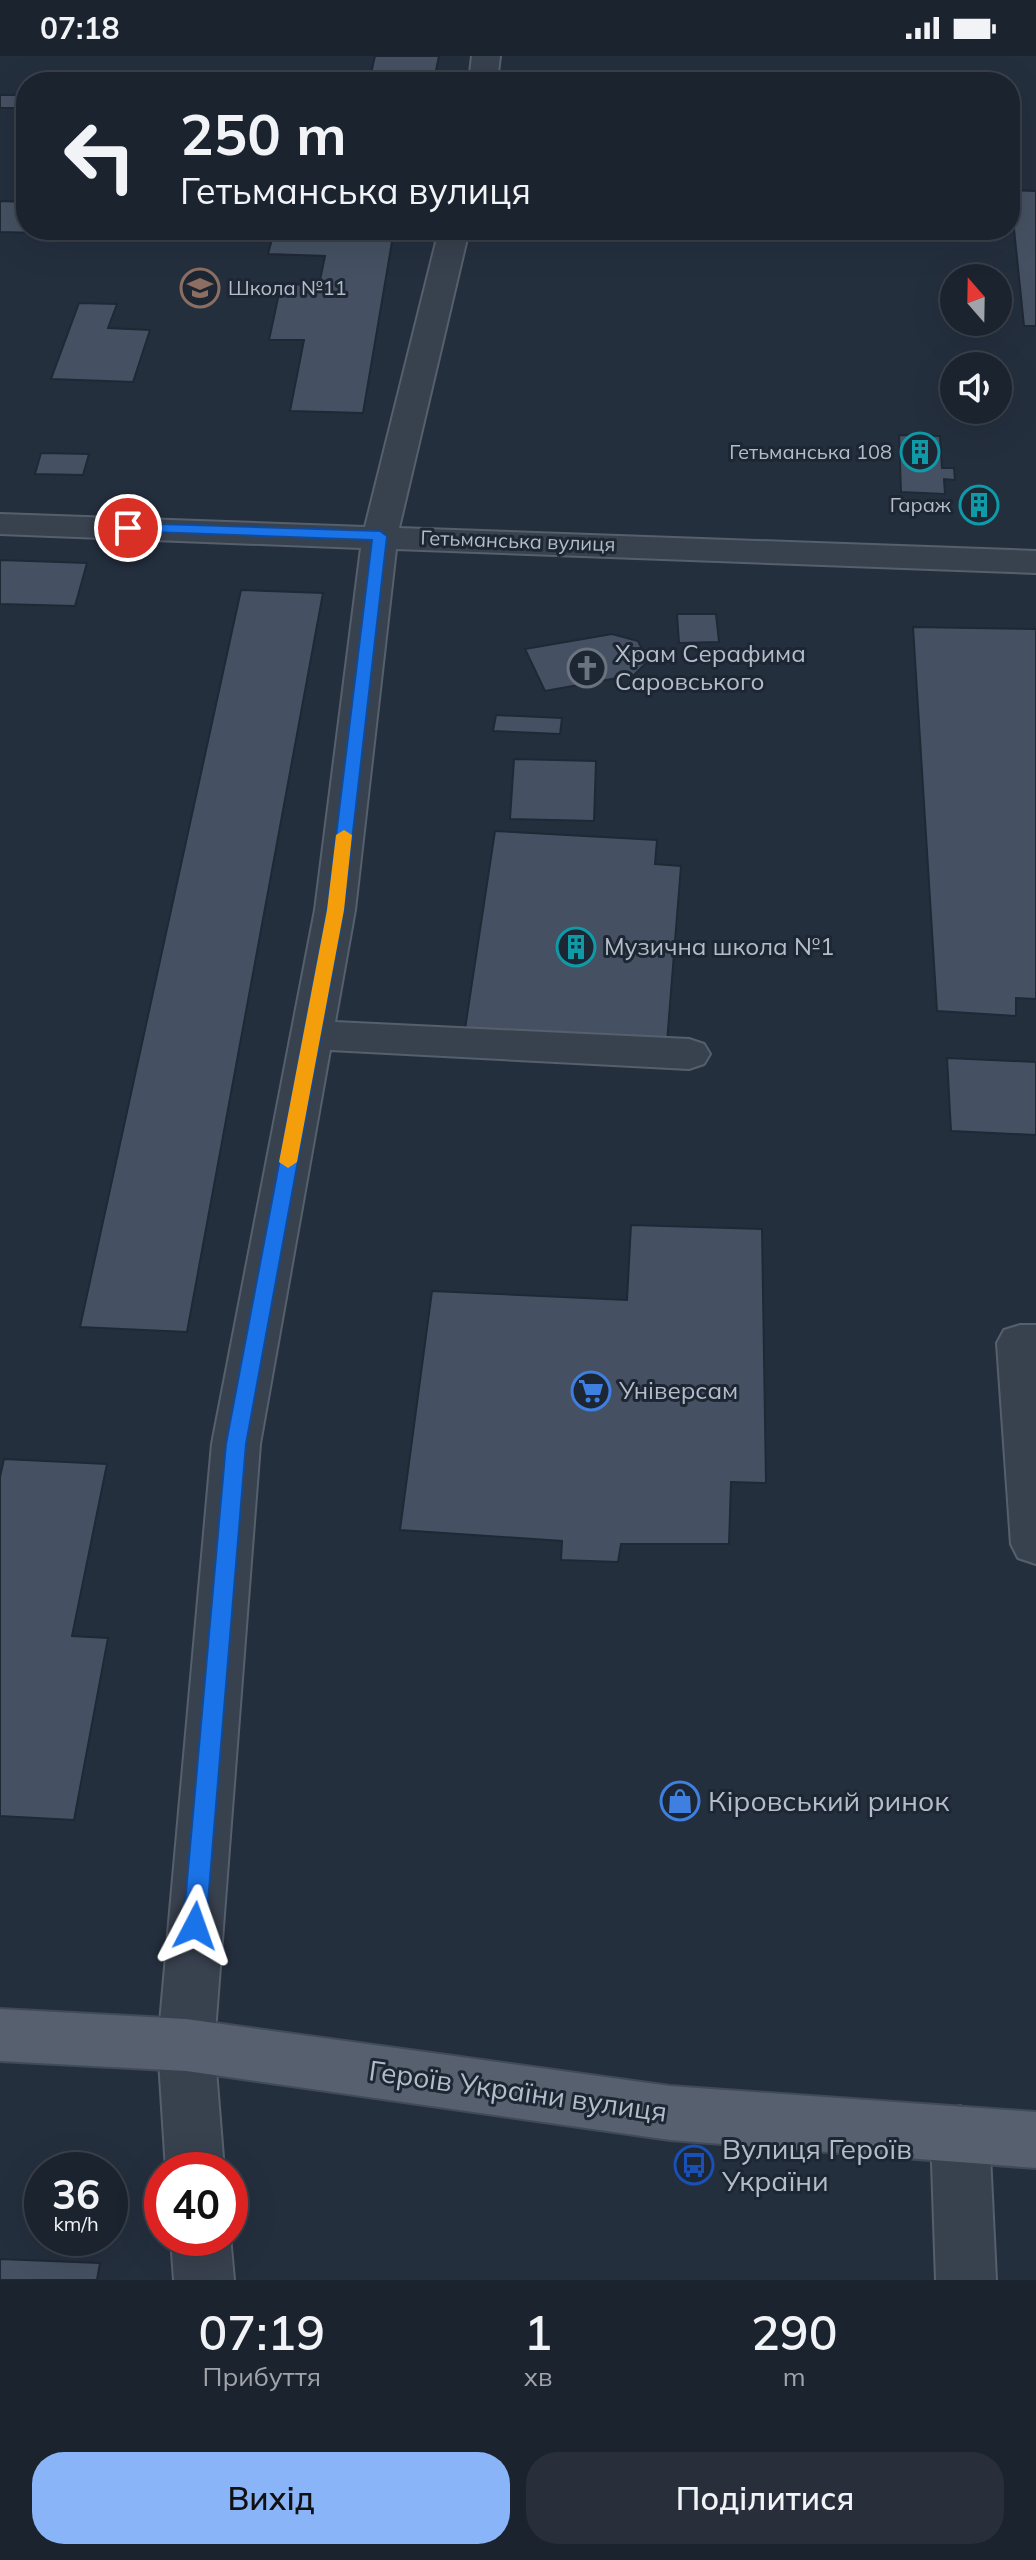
<!DOCTYPE html>
<html lang="uk">
<meta charset="utf-8">
<style>
:root{--surface:#1b232e;--page:#282f3a;--text:#f1f3f6;--muted:#a0a4aa;--line:#39404a;--accent:#8ab4f8}
body{margin:0;font-family:Mulish,sans-serif;background:var(--page);color:var(--text);height:100vh;display:flex;flex-direction:column;font-size:30px;white-space:nowrap}
*{box-sizing:border-box;margin:0}
p{font-size:26px;color:var(--muted)}
.icon{flex:none;width:44px;height:44px;fill:none;stroke:currentColor;stroke-width:2;stroke-linecap:round;stroke-linejoin:round}
.map{position:relative;height:2224px;overflow:hidden}
.details{display:flex;flex-direction:column;background:var(--surface);flex:1}
.details>*{flex:none}
.hud{position:absolute;left:16px;top:16px;width:1004px;height:168px;border-radius:32px;box-shadow:0 8px 32px #0002,0 0 0 2px var(--line);background:#1b232e;color:var(--text);overflow:hidden}
.needle{width:52px;rotate:340deg}
.buttons{position:absolute;left:940px;top:208px;display:grid;gap:16px}
.buttons a{display:grid;place-items:center;width:72px;height:72px;border-radius:50%;background:var(--surface);box-shadow:0 8px 32px #0002,0 0 0 2px var(--line);font-size:40px}
.speed{position:absolute;left:24px;top:2096px;display:flex;gap:16px;font-size:40px;font-weight:700;text-align:center}
.speed>*{display:grid;place-content:center;width:104px;height:104px;border-radius:50%;background:var(--surface);box-shadow:0 8px 32px #0002,0 0 0 2px var(--line);line-height:1}
.speed small{font-size:20px;font-weight:400}
.speed .limit{border:12px solid #d22;background:#fff;color:#111}
.pin{position:absolute;display:grid;place-items:center;width:68px;height:68px;color:#fff;margin:-34px;border:4px solid #fff;border-radius:50%;box-shadow:0 2px 8px #0007}
.me{position:absolute;width:88px;margin:-44px;rotate:4deg;stroke-linejoin:round;filter:drop-shadow(0 0 6px #0008)}
.turn{display:flex;align-items:center;gap:28px;height:168px;padding:0 32px;font-size:36px}
.turn .icon{width:104px;height:104px;stroke-width:2.5}
.turn b{display:block;font-size:56px;line-height:68px}
.eta{display:flex;justify-content:space-evenly;align-items:center;height:136px;text-align:center}
.eta b{font-size:48px;font-weight:600;line-height:56px}
.action{display:flex;gap:16px;margin-top:auto;padding:16px 32px}
.action a{flex:1;height:92px;border-radius:32px;background:var(--accent);color:#111;font-size:32px;font-weight:600;line-height:92px;text-align:center}
.action a+a{background:var(--page);color:var(--text)}
.status{display:flex;justify-content:space-between;align-items:center;height:56px;padding:0 40px;background:var(--surface);direction:ltr}
.status svg{height:22px;fill:currentColor}
.map>svg:first-child{display:block}
</style>
<div class="status"><b>07:18</b><svg viewBox="0 0 49 12"><path d="M0 12V9h3v3zM5 12V6h3v6zM10 12V3h3v9zM15 12V0h3v12zM26 1h20v11H26zM47 4h2v5h-2z"/></svg></div>
<div class="map">
<svg width="1036" height="2224" viewBox="0 0 1036 2224">
<rect width="100%" height="100%" fill="#242f3e"/>
<g fill="#455162" stroke="#1f2835" stroke-width="2">
<polygon points="375,0 439,0 435,19 371,17"/>
<rect x="0" y="39" width="26" height="13"/>
<polygon points="1010,134 1036,135 1036,270 1024,270"/>
<polygon points="0,145 26,146 26,174 394,174 363,357 290,355 304,284 269,284 281,228 319,229 325,200 268,198 272,183 0,176"/>
<polygon points="79,247 117,248 108,272 150,274 133,326 51,323"/>
<polygon points="899,379 940,380 942,412 954,412 955,424 944,423 945,438 901,436"/>
<polygon points="41,397 89,398 83,419 35,418"/>
<polygon points="965,440 992,442 993,457 965,456"/>
<polygon points="0,504 87,507 75,550 0,548"/>
<polygon points="241,534 323,537 187,1276 80,1271"/>
<polygon points="677,558 716,558 719,586 679,587"/>
<polygon points="913,571 1036,573 1036,943 1016,942 1016,960 937,955"/>
<polygon points="612,578 638,585 648,605 634,619 545,635 525,593"/>
<polygon points="496,659 562,662 560,678 493,675"/>
<polygon points="514,703 596,705 594,765 510,763"/>
<polygon points="495,775 657,784 655,808 681,810 667,986 465,973"/>
<polygon points="947,1002 1036,1006 1036,1079 951,1075"/>
<polygon points="631,1169 762,1173 766,1427 731,1426 729,1488 621,1488 618,1506 561,1504 562,1485 400,1474 432,1235 627,1244"/>
<polygon points="4,1403 107,1408 72,1580 108,1582 74,1764 0,1760 0,1421"/>
<polygon points="0,2203 100,2207 97,2224 0,2224"/>
</g>
<g fill="none" stroke-linecap="round" stroke-linejoin="round">
<defs>
<g id="minor">
<polygon points="472,0 500,0 497,26 469,26"/>
<polygon points="439,174 469,174 399,472 1036,495 1036,517 396,493 355,854 335,966 689,983 704,988 710,998 704,1008 689,1013 330,994 260,1388 214,1989 224,2114 166,2114 158,1989 212,1388 315,854 361,492 0,478 0,458 365,471"/>
<polygon points="1020,1269 1036,1269 1036,1508 1018,1502 1011,1488 997,1287 1004,1274"/>
<polygon points="960,2050 981,2058 989,2078 996,2224 936,2224 931,2078 939,2058"/>
<polygon points="230,2180 234,2224 174,2224 171,2182"/>
</g>
<polygon id="major" points="0,1953 186,1963 670,2030 1036,2056 1036,2112 670,2084 186,2015 0,2005"/>
</defs>
<use href="#minor" stroke="#565f6c" stroke-width="4"/>
<use href="#major" stroke="#414a57" stroke-width="4"/>
<use href="#minor" fill="#38414e" fill-rule="evenodd"/>
<use href="#major" fill="#56606e" fill-rule="evenodd"/>
</g>
<polygon fill="#1a73e8" stroke="#114b97" stroke-width="2" points="128,467 380,475 387,480 344,854 246,1388 206,1870 203,1877 195,1880 187,1877 183,1870 226,1388 327,854 372,484 123,475 123,469"/>
<polygon fill="#f59e0b" points="344,774 352,779 344,854 297,1106 288,1112 279,1106 327,854 336,779"/>
<defs>
<symbol id="school-ring" viewBox="-11 -11 22 22"><circle r="9.5" fill="#1d2633" stroke="#8d6e63" stroke-width="1.5"/><path d="M0-5L7-2L0 1L-7-2ZM-4 1L0 2.5L4 1V4Q0 6-4 4Z" fill="#8d6e63"/></symbol>
<symbol id="building-ring" viewBox="-11 -11 22 22"><circle r="9.5" fill="#1d2633" stroke="#0f9aa8" stroke-width="1.5"/><path d="M-4-6H4V6H1V3H-1V6H-4ZM-2.5-4.3h1.7v1.8h-1.7ZM.8-4.3h1.7v1.8H.8ZM-2.5-1h1.7V.8h-1.7ZM.8-1h1.7V.8H.8Z" fill="#0f9aa8"/></symbol>
<symbol id="church-ring" viewBox="-11 -11 22 22"><circle r="9.5" fill="#1d2633" stroke="#6b7280" stroke-width="1.5"/><path d="M-1.2-6h2.4v3.5h3.3v2.4h-3.3V6h-2.4V-.1h-3.3v-2.4h3.3Z" fill="#6b7280"/></symbol>
<symbol id="supermarket-ring" viewBox="-11 -11 22 22"><circle r="9.5" fill="#1d2633" stroke="#3f7fe0" stroke-width="1.5"/><path d="M-6-5.5h2.5l.6 2H6L4.5 2H-2.5L-4.4-4H-6ZM-1.5 3.2a1.3 1.3 0 1 0 .1 0ZM3 3.2a1.3 1.3 0 1 0 .1 0Z" fill="#3f7fe0"/></symbol>
<symbol id="shop-ring" viewBox="-11 -11 22 22"><circle r="9.5" fill="#1d2633" stroke="#3f7fe0" stroke-width="1.5"/><path d="M-5-2.5h2.3a2.7 3.5 0 0 1 5.4 0H5L5.5 6h-11ZM-1.5-2.5h3a1.5 2.3 0 0 0-3 0Z" fill="#3f7fe0"/></symbol>
<symbol id="bus-ring" viewBox="-11 -11 22 22"><circle r="9.5" fill="#1d2633" stroke="#1a4fb4" stroke-width="1.5"/><path d="M-5-6H5V4H4V6H2V4H-2V6H-4V4H-5ZM-3.5-4V0h7V-4ZM-3.5 1.2v1.5H-2V1.2ZM2 1.2v1.5H3.5V1.2Z" fill="#1a4fb4"/></symbol>
</defs>
<g fill-rule="evenodd">
<use href="#school-ring" x="178" y="210" width="44" height="44"/>
<use href="#building-ring" x="898" y="374" width="44" height="44"/>
<use href="#building-ring" x="957" y="427" width="44" height="44"/>
<use href="#church-ring" x="565" y="590" width="44" height="44"/>
<use href="#building-ring" x="554" y="869" width="44" height="44"/>
<use href="#supermarket-ring" x="569" y="1313" width="44" height="44"/>
<use href="#shop-ring" x="658" y="1723" width="44" height="44"/>
<use href="#bus-ring" x="672" y="2087" width="44" height="44"/>
</g>
<g text-anchor="middle" stroke-width="6" stroke-linejoin="round" paint-order="stroke">
<g font-size="20" fill="#b4bcc9" stroke="#1d2633" text-anchor="end">
<text x="228" y="239" text-anchor="start">Школа №11</text>
<text x="892" y="403">Гетьманська 108</text>
<text x="951" y="456">Гараж</text>
</g>
<g font-size="20" fill="#b4bcc9" stroke="#1d2633">
<text transform="translate(518 485) rotate(2)" y="7">Гетьманська вулиця</text>
</g>
<g font-size="24" fill="#b4bcc9" stroke="#1d2633" text-anchor="start">
<text x="615" y="606">Храм Серафима<tspan x="615" dy="28">Саровського</tspan></text>
<text x="604" y="899">Музична школа №1</text>
<text x="619" y="1343">Універсам</text>
</g>
<g font-size="28" fill="#b4bcc9" stroke="#1d2633" text-anchor="start">
<text x="708" y="1755">Кіровський ринок</text>
<text x="722" y="2103">Вулиця Героїв<tspan x="722" dy="32">України</tspan></text>
</g>
<g font-size="28" fill="#b4bcc9" stroke="#1d2633">
<text transform="translate(518 2035) rotate(8)" y="10">Героїв України вулиця</text>
</g>
</g>
</svg>
<div class="buttons">
<a><svg class="needle" viewBox="-14 -14 28 28"><path d="M0-13l5 13h-10z" fill="#e53935"/><path d="M0 13l5-13h-10z" fill="#a0a4aa"/></svg></a>
<a><svg class="icon" aria-label="sound" viewBox="0 0 24 24"><path d="M4 9h4l5-4v14l-5-4H4zM17 9q2 3 0 6"/></svg></a>
</div>
<div class="speed"><div>36<small>km/h</small></div><div class="limit">40</div></div>
<div class="pin" style="left:128px;top:472px;background:#d93025"><svg class="icon" aria-label="arrive" viewBox="0 0 24 24"><path d="M6 21V4h12l-3 4 3 4H6"/></svg></div>
<svg class="me" style="left:195px;top:1870px" viewBox="-20 -20 40 40"><path d="M0-17L14 15 0 8-14 15z" fill="#1a73e8" stroke="#fff" stroke-width="4"/></svg>
<div class="hud">
<div class="turn"><svg class="icon" aria-label="left" viewBox="0 0 24 24"><path d="M17 20v-9H6M10 6l-5 5 5 5"/></svg><div><b>250 m</b>Гетьманська вулиця</div></div>
</div>
</div>
<section class="details">
<div class="eta">
<div><b>07:19</b><p>Прибуття</p></div>
<div><b>1</b><p>хв</p></div>
<div><b>290</b><p>m</p></div>
</div>
<div class="action"><a>Вихід</a><a>Поділитися</a></div>
</section>
